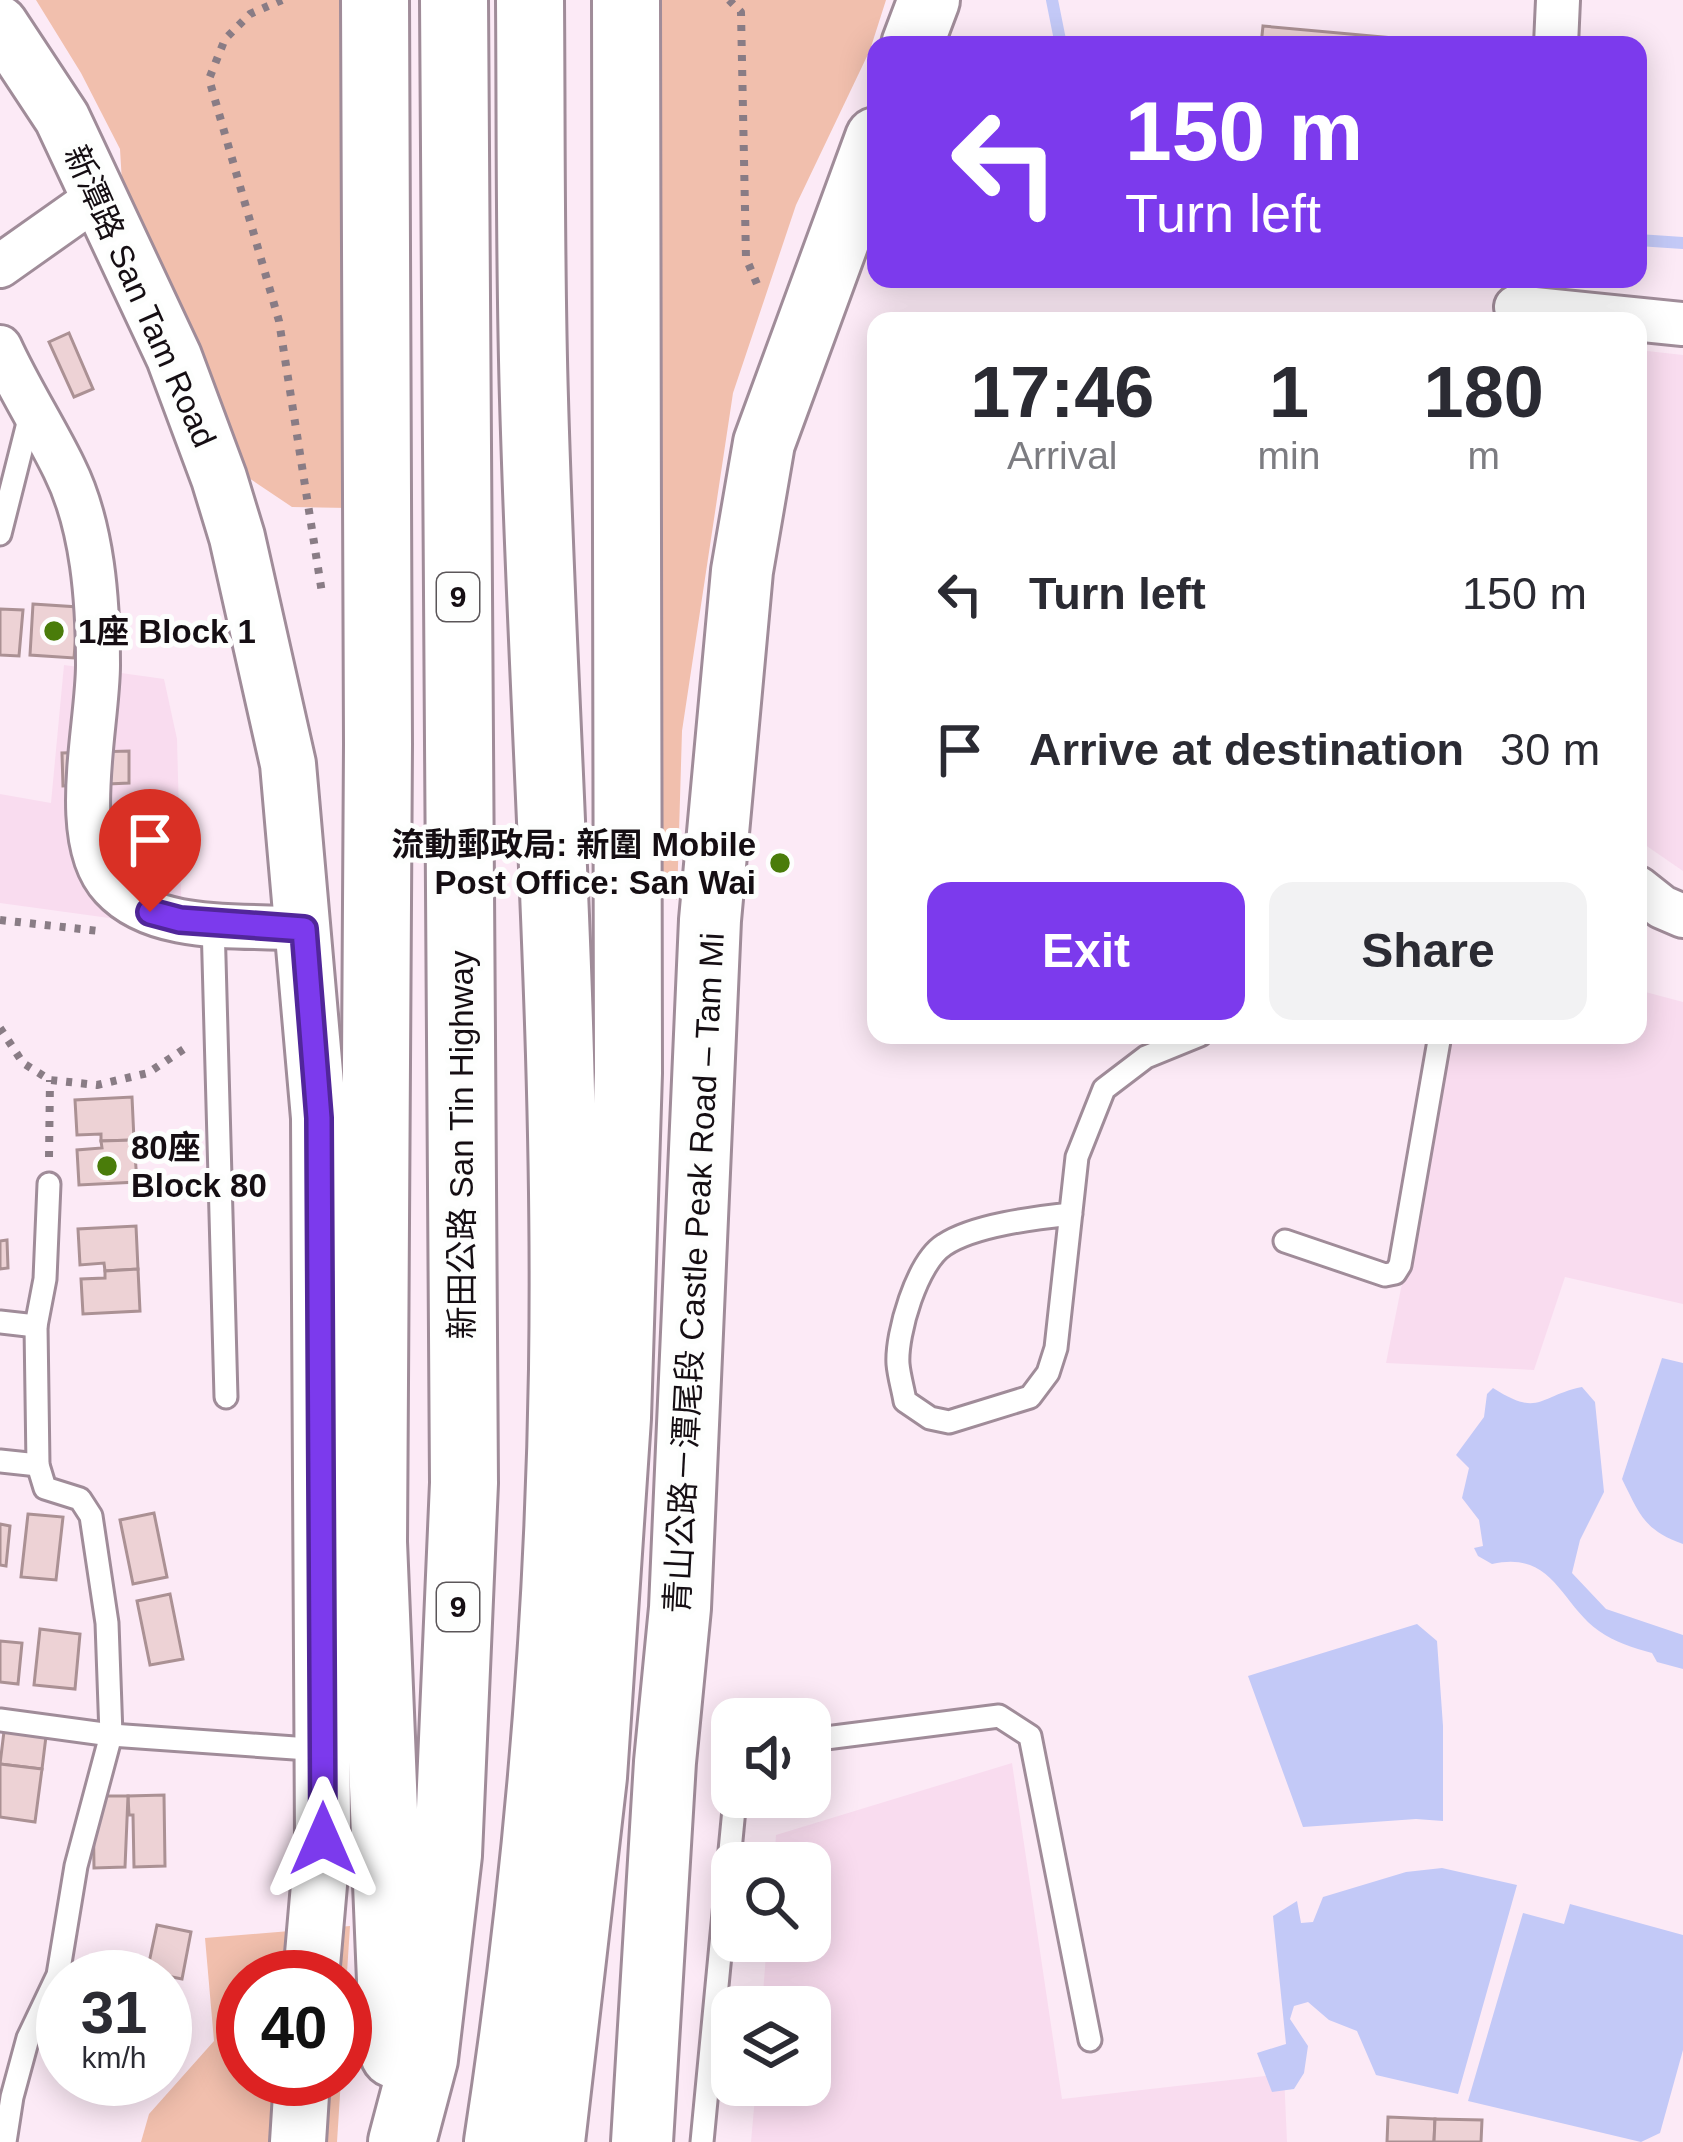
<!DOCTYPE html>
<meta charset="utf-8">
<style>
:root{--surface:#fff;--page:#f2f2f3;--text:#2b2b33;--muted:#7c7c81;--accent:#7c3aed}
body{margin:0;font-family:Helvetica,"Noto Sans TC",sans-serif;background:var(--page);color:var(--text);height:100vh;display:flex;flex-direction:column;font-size:45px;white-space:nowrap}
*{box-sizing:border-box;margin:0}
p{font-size:39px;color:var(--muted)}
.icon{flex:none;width:66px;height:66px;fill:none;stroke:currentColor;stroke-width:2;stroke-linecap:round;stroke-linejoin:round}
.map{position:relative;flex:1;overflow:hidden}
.details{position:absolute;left:867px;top:312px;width:780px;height:732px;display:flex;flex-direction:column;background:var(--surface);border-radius:24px;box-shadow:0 6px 30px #0003}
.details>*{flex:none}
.guide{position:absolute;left:867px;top:36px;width:780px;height:252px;border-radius:24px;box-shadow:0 6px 30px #0003;background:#7c3aed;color:#fff;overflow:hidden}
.controls{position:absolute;left:711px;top:1698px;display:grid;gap:24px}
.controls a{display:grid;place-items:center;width:120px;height:120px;border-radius:24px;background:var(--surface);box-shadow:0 6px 30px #0003;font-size:60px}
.speed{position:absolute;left:36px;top:1950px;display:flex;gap:24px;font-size:60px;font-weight:700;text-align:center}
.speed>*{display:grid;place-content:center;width:156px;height:156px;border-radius:50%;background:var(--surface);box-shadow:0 6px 30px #0003;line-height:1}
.speed small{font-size:30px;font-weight:400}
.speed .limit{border:18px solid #d22;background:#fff;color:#111}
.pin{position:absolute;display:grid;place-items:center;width:102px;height:102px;color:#fff;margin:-123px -51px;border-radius:50% 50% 50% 0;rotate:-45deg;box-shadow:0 0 12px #0007}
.pin .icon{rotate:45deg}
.me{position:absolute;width:132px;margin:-66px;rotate:0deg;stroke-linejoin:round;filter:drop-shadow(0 0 9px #0008)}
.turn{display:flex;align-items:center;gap:42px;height:252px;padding:0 60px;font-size:54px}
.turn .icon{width:156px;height:156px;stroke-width:2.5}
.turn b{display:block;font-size:84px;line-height:102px}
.eta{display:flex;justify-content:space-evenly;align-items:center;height:204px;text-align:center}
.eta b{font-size:72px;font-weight:700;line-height:84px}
.button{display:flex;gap:24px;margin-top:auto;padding:24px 60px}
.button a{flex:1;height:138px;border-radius:24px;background:var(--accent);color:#fff;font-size:48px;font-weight:700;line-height:138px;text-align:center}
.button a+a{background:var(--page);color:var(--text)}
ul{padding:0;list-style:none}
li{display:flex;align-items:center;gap:36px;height:156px;padding:0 60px}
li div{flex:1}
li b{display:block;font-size:45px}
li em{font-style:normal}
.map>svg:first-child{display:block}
</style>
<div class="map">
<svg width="1683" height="2142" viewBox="0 0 1683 2142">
<rect width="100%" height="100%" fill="#fceaf6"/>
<g fill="#f9dcef">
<polygon points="1638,350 1683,355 1683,871 1638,840"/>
<polygon points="64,665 164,679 177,739 182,928 0,903 0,794 51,803"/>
<polygon points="1638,990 1683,1002 1683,1304 1565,1277 1534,1370 1386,1363 1452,1035 1638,1035"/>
<polygon points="1012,1763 1062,2099 1284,2074 1287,2142 751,2142 756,2085 810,2085 810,2007 762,2007 767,1941 810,1941 810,1863 774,1863 776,1835"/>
</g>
<g fill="#f1bfad">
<polygon points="36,0 348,0 349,508 292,507 231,466 123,199 120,149 81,73"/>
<polygon points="653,0 886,0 870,50 796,205 733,393 682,731 677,900 652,874"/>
<polygon points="350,1926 345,2004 345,1977 243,1977 243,2079 341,2079 337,2142 141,2142 149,2114 214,2041 205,1938"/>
</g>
<g fill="#c3c9f7">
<path d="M1662 1358 1683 1363V1544C1644 1530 1640 1515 1622 1479Z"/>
<path d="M1582 1387 1595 1402 1604 1492 1580 1540 1572 1573 1606 1609 1683 1635V1669L1657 1662 1652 1653C1633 1648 1615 1642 1599 1631 1560 1603 1553 1550 1492 1564L1478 1556 1474 1548 1483 1546 1479 1520 1462 1498 1469 1468 1456 1455 1484 1417 1487 1394 1493 1388C1540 1418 1538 1396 1582 1387Z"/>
<polygon points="1417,1624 1437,1641 1443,1726 1443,1821 1416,1819 1303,1827 1248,1676"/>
<polygon points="1442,1868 1517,1885 1458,2094 1376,2075 1357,2031 1329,2020 1308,2002 1294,2006 1290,2019 1308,2046 1304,2073 1294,2089 1272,2092 1257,2053 1286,2044 1273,1916 1297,1901 1301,1923 1313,1922 1323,1897 1406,1872"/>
<polygon points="1570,1904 1683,1935 1683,2050 1660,2133 1641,2142 1468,2101 1523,1913 1564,1924"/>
</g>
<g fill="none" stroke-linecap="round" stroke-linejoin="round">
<g stroke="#c3c9f7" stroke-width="12">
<polyline points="1052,0 1061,45"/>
<polyline points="1638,240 1683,243"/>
</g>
</g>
<g fill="#edd2d5" stroke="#ab9194" stroke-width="3">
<polygon points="1263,26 1471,45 1261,45"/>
<polygon points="69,333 93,389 74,397 49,342"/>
<polygon points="33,604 78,607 74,658 30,655"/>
<polygon points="0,609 23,610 19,656 0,655"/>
<polygon points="129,751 129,783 63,786 62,753"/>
<polygon points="132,1097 134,1140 101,1141 101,1134 77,1135 75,1100"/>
<polygon points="134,1140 137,1182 79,1185 77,1150 102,1148 101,1141"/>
<polygon points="136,1226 138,1269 105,1271 104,1263 80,1265 78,1229"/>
<polygon points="7,1240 8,1268 0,1269 0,1241"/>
<polygon points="138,1269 140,1311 83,1314 81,1279 105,1278 105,1271"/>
<polygon points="154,1513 167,1577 133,1584 120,1520"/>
<polygon points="28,1514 63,1517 56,1580 21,1577"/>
<polygon points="0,1524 10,1526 6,1566 0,1565"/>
<polygon points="170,1594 183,1659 150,1665 137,1601"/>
<polygon points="40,1629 80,1634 75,1689 34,1685"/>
<polygon points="0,1641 22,1643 18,1684 0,1682"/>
<polygon points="6,1715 48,1720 42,1769 0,1764"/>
<polygon points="0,1764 42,1769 35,1822 0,1817"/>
<polygon points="164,1795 165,1866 134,1867 133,1815 129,1815 128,1796"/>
<polygon points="93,1796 128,1796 125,1867 94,1868"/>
<polygon points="157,1925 191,1932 182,1979 147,1972"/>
<polygon points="1388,2117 1435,2119 1434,2142 1387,2142"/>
<polygon points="1435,2119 1482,2120 1481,2142 1434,2142"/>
</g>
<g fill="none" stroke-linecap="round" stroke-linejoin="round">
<defs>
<g id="service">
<polyline points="0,534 31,411"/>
<polyline points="213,922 226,1397"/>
<path d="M1071 1214C1035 1218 974 1225 944 1245 917 1262 896 1334 898 1364 899 1376 903 1389 905 1401L930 1418 949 1422 1030 1397 1048 1373 1056 1348 1077 1157 1104 1089 1146 1057 1200 1035"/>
<polyline points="1285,1241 1385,1275 1395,1273 1400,1265 1440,1035"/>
<polyline points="0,1322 36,1326"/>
<polyline points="0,1461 38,1465"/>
<polyline points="0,1720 111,1735 323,1750"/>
<polyline points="810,1740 999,1716 1030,1736 1090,2040"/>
<polyline points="5,2142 12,2097 28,2038 58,1975 76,1866 111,1735 107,1623 91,1516 80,1499 45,1488 38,1465 36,1326 45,1279 49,1184"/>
<polyline points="702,2142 734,1809 738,1797"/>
</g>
<g id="minor">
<polyline points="1556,45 1558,0"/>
<polyline points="0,266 99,196"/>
<polyline points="1516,307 1683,324"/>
<path d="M0 347C19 389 44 427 64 468 93 526 98 601 98 665 98 726 68 840 112 887 156 935 244 924 304 929"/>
<polyline points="1638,888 1662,907 1683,916"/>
</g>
<g id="tertiary">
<polyline points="0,24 62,118 174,357 219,478 237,537 288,764 319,1118 323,1839 311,1977"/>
<polyline points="298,2142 302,2079"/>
</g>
<g id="secondary">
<polyline points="912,45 929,0"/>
<polyline points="642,2142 665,1762 680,1608 710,920 742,571 764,443 876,138"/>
</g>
<g id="motorway">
<polyline points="375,0 378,744 373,1542 394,2054"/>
<polyline points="402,2142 424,2059 448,1855 464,1483 454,0"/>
<path d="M498 2142C537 1887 559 1627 563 1369 568 1045 543 722 534 399 530 266 531 133 530 0"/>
<polyline points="551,2142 593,1777 617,1418 628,1073 626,0"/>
</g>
</defs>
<use href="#service" stroke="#a08c99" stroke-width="27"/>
<use href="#minor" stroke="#a08c99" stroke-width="48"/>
<use href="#tertiary" stroke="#a08c99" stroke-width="60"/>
<use href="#secondary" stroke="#a08c99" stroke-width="66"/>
<use href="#motorway" stroke="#a08c99" stroke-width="72"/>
<g stroke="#897c85" stroke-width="8" stroke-dasharray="6 9" stroke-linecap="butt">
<polyline points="282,0 250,14 225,39 209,79 279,321 322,593"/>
<polyline points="729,0 741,12 746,258 757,284"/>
<polyline points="0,920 99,931"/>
<polyline points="0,1028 23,1063 50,1080 97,1085 148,1073 190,1045"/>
<polyline points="49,1157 50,1080"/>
</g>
<use href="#service" stroke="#fff" stroke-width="21"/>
<use href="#minor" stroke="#fff" stroke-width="42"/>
<use href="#tertiary" stroke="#fff" stroke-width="54"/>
<use href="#secondary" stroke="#fff" stroke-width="60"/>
<use href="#motorway" stroke="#fff" stroke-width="66"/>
</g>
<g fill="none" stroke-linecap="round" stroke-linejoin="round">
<defs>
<polyline id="route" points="150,912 180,920 304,929 319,1118 323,1839"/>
</defs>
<use href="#route" stroke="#51269a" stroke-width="30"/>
<use href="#route" stroke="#7c3aed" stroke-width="21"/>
</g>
<g fill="#4a7c0a" stroke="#fdfefd" stroke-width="4.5">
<circle cx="54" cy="631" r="12"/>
<circle cx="780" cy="863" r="12"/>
<circle cx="107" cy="1166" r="12"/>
</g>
<g text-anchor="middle" stroke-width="10" stroke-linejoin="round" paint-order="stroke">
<g fill="#fdfefd" stroke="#5b5659" stroke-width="3">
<rect x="437" y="573" width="42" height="48" rx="9"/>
<rect x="437" y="1583" width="42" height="48" rx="9"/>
</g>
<g font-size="30" font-weight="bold" fill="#150e13">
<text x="458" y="607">9</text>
<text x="458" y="1617">9</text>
</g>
<g font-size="33" fill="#150e13" stroke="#fdfefd">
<text transform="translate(141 296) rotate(66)" y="12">新潭路 San Tam Road</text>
<text transform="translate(461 1145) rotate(-90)" y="12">新田公路 San Tin Highway</text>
<text transform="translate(694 1273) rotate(-87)" y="12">青山公路－潭尾段 Castle Peak Road – Tam Mi</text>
</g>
<g font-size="33" font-weight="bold" fill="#150e13" stroke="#fdfefd" text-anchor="start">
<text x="78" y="643">1座 Block 1</text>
<text x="756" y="856" text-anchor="end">流動郵政局: 新圍 Mobile<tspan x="756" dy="38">Post Office: San Wai</tspan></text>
<text x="131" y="1159">80座<tspan x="131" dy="38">Block 80</tspan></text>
</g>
</g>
</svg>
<div class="controls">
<a><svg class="icon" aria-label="sound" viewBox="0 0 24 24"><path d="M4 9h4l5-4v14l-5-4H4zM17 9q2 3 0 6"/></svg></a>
<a><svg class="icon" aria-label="search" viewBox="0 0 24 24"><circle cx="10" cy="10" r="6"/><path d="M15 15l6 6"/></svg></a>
<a><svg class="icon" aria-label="layers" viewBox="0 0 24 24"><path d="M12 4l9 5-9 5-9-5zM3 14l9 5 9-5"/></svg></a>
</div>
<div class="speed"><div>31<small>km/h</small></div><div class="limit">40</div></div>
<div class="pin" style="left:150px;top:912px;background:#d93025"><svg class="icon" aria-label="arrive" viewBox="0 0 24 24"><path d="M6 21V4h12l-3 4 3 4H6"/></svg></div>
<svg class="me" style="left:323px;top:1839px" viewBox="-20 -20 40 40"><path d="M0-17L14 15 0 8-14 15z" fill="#7c3aed" stroke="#fff" stroke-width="4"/></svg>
<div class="guide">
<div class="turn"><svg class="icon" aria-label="left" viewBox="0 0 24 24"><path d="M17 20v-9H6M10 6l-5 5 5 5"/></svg><div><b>150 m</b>Turn left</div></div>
</div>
<section class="details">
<div class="eta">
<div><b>17:46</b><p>Arrival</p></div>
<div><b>1</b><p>min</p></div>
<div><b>180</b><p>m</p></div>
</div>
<ul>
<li><svg class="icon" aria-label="left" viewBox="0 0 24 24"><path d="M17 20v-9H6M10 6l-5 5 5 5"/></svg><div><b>Turn left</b></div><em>150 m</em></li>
<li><svg class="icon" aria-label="arrive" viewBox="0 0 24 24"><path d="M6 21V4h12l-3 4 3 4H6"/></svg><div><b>Arrive at destination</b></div><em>30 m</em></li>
</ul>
<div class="button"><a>Exit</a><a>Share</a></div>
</section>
</div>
